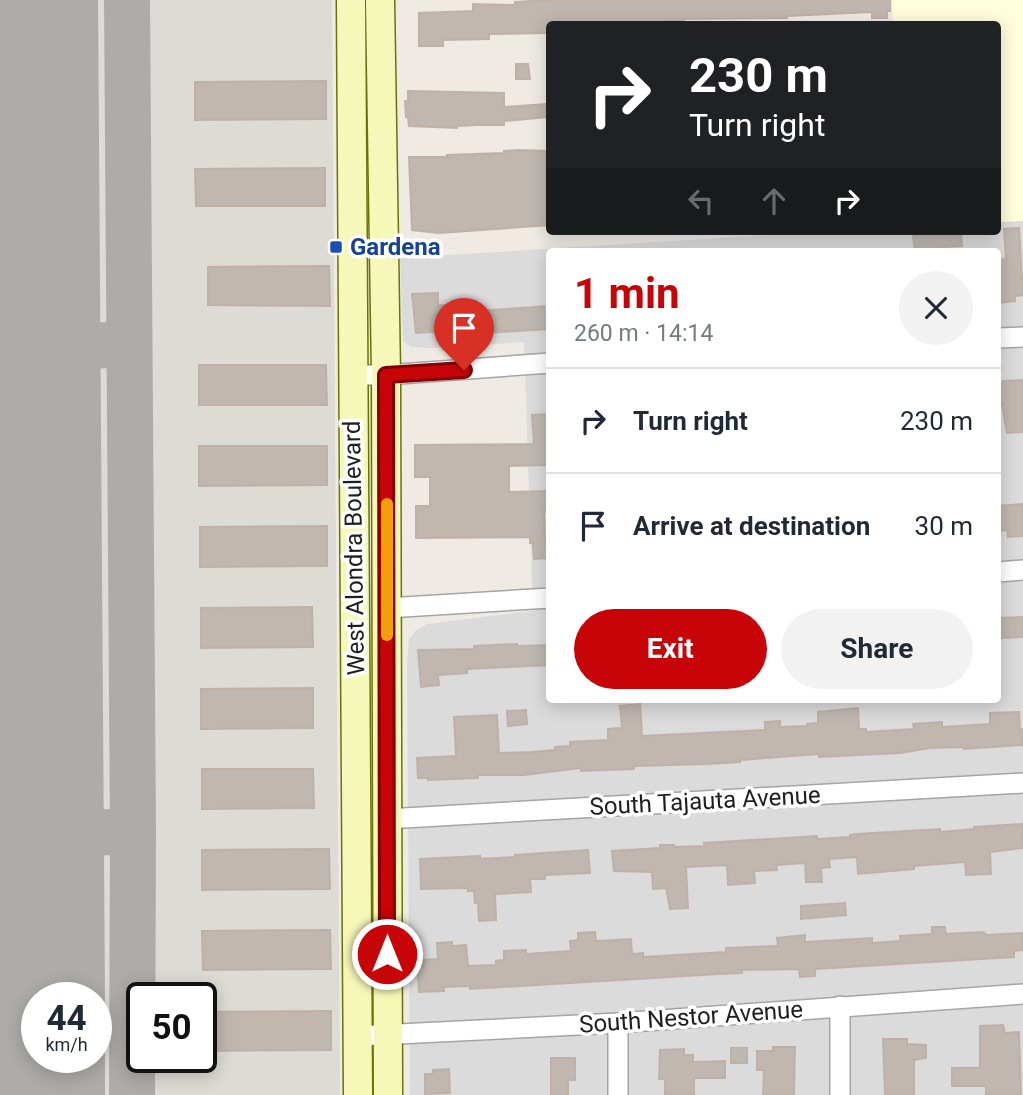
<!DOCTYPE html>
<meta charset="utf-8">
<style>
:root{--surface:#fff;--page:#f2f2f3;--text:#1f2937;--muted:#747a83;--line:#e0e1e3;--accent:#c70407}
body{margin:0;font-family:Roboto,sans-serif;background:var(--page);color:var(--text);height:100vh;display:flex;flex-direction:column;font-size:26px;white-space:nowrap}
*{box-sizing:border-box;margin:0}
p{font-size:23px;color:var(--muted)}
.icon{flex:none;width:38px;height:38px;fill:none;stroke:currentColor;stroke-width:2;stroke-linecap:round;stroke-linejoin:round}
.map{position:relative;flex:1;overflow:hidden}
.drawer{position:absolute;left:546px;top:248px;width:455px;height:455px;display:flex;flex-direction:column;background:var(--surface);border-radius:7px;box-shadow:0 4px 18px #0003}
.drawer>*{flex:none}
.top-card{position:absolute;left:546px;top:21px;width:455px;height:214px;border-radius:7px;box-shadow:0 4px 18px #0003;background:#202124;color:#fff;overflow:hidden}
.speed{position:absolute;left:21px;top:982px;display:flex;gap:14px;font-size:35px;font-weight:700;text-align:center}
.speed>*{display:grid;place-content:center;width:91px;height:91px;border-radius:50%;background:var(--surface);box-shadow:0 4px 18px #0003;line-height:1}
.speed small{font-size:18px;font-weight:400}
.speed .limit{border:4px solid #111;border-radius:10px;background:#fff;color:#111}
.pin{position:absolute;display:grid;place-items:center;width:60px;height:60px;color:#fff;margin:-72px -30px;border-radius:50% 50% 50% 0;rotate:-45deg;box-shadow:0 0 7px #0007}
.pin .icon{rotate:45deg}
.me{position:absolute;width:77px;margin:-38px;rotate:0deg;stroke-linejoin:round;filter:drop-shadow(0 0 5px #0008)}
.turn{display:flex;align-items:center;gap:24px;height:147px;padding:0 28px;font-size:32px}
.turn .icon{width:91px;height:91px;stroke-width:2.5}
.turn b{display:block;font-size:49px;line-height:60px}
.lanes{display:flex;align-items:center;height:66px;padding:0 28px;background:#0003;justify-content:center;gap:35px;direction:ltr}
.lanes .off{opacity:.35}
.round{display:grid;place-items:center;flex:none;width:74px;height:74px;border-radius:37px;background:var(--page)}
.headline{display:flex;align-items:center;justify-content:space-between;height:119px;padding:0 28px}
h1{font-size:42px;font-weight:700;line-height:52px;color:var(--accent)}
.cta{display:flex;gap:14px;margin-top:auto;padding:14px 28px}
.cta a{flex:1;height:80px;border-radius:42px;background:var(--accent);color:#fff;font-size:28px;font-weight:700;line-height:80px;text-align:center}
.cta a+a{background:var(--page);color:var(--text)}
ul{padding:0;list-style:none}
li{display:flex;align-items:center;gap:21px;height:105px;padding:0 28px;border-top:2px solid var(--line)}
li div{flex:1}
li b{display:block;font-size:26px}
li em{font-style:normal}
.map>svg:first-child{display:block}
</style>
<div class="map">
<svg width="1023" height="1095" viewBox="0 0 1023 1095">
<rect width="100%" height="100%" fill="#efebe4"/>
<path fill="#dcdbdb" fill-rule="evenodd" d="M1023 221V1095H410L407 666 409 639 416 630 427 624 533 611 524 342 431 348 412 347 403 342 400 258 834 231H998V222ZM550 252H998V700H550Z"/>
<polygon fill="#fefedd" points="892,0 1023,0 1023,221 998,222 998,24 893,24"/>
<path fill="#dddbd5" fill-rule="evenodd" d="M0 0H332L340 1095H0ZM37 998H96V1057H37ZM142 998H201V1057H142Z"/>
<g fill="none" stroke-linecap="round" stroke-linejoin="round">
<g stroke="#aeaca8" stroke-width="46">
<polyline points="127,0 133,832 132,1095"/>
<polyline points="44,346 129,345"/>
<polyline points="0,833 133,832"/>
</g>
<g stroke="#aeaca8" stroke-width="114">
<polyline points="41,0 48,998"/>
<polyline points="48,1057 48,1095"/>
</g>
</g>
<g fill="#bfb7b0" stroke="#c0b1a7" stroke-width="2">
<polygon points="550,0 890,0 890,11 887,11 887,18 872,18 872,12 787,16 787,18 684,19 684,21 665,21 665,24 548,24 548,33 489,34 489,39 443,40 443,46 419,46 419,13 473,11 473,4 515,5 515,2"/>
<polygon points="516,64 528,64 530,79 516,79"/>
<polygon points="326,81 326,119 195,120 195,82"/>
<polygon points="408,91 504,93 504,107 546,104 547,117 504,121 504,125 478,125 457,126 457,128 409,126 408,117 406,117 405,101 408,101"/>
<polygon points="518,150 550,151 550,225 439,233 412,230 409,157 447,157 447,155 504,153 504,151"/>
<polygon points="325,168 325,206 196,206 195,169"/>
<polygon points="1019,228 1023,295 1015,296 1015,301 998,303 998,260 1006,259 1004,229"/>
<polygon points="961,231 962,246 943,247 943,252 915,252 913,235"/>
<polygon points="329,266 330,306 208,305 208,267"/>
<polygon points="438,293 438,305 446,305 446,313 550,306 550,329 466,334 461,330 416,333 412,294"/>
<polygon points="199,365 326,365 327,405 199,405"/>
<polygon points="1023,380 1023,432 1007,433 1002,404 998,405 998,384 1003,383 1003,381"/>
<polygon points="550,414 548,465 509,466 509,492 550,491 550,512 544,512 545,541 550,541 550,558 534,559 533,543 530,543 530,537 416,538 416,506 430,506 430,477 415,477 415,445 534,444 532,415"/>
<polygon points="199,446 327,446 327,485 199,486"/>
<polygon points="1023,504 1023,536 1008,537 1007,530 998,531 998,506"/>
<polygon points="327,526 327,566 200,567 200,527"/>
<polygon points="312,607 313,647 201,648 201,608"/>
<polygon points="1023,617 1023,637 1002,638 1002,634 998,635 998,618"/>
<polygon points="517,644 517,646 550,645 550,665 467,669 467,673 438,675 439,685 421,687 418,650 474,649 474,646"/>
<polygon points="313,688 313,728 201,729 201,689"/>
<polygon points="640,704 642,736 765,730 765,722 780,721 780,727 807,726 807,724 818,723 818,712 858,708 859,729 866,729 866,732 914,729 913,724 942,722 942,727 990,724 990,713 1019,712 1020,730 1023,729 1023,745 964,749 964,747 930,748 900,753 819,757 819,754 740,760 740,762 708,764 634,766 634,769 581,771 581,768 524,775 478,775 478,778 428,780 428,778 418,778 417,758 456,756 454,717 497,715 499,753 532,752 555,750 555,747 570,746 570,742 608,740 608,729 622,728 620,706"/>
<polygon points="526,710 527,724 508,726 507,711"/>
<polygon points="202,769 313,769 314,808 202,809"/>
<polygon points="1023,824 1023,848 990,852 991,874 966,875 965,862 914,866 914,869 858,874 857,857 829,859 830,867 821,868 822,882 806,882 805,863 776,865 777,870 754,871 755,883 728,885 727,865 686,867 688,908 670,909 666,888 653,889 652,872 614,871 612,851 660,848 660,845 674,845 675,847 705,846 704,843 817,836 817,839 850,837 850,835 856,834 940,829 940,832 974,829 974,827"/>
<polygon points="329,849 330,889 202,890 202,850"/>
<polygon points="588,850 590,873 545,875 545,879 530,879 531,892 495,894 496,920 479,921 478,903 475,903 474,891 468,891 468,888 421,889 420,859 480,856 480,859 515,857 515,855"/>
<polygon points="845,903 846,915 801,919 801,906"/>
<polygon points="932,927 945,927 946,934 983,932 987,935 1023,933 1023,950 1014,951 1014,957 815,969 815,976 800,977 799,969 742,970 742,973 719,974 470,989 470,986 444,987 444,991 419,992 417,960 438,959 437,943 452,942 452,946 466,945 468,966 496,965 496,961 504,960 504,951 526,950 526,954 571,951 570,941 578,940 578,933 595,932 596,941 631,939 632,954 643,953 643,957 726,952 726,948 778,946 777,938 805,935 805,942 872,938 872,943 900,941 900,936 932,934"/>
<polygon points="330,930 331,969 203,970 202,931"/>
<polygon points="331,1011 331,1050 204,1051 203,1012"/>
<polygon points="1003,1025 1005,1033 1019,1032 1021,1095 986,1095 986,1086 952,1086 952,1068 980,1068 980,1026"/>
<polygon points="883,1039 907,1039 907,1044 926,1045 926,1058 914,1060 914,1095 885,1095"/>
<polygon points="773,1047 795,1047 794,1095 763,1095 764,1070 757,1070 757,1051 773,1051"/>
<rect x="731" y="1048" width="16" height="15"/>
<polygon points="684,1049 684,1055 693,1055 693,1062 725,1061 725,1078 694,1078 694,1095 665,1095 665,1079 659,1079 660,1050"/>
<polygon points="551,1058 575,1058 575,1080 568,1080 568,1095 551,1095"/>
<polygon points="449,1069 450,1093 425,1094 425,1074 433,1074 433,1070"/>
</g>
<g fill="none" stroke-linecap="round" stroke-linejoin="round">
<defs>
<g id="minor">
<polyline points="998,338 1023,337"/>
<polyline points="352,375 386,375 550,363"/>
<polyline points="998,572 1023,570"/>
<polyline points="387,608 550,598"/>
<polyline points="386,819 1023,783"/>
<polyline points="840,1006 840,1095"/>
<polyline points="618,1023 618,1095"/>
<polyline points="358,1036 618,1023 1023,994"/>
</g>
<g id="secondary">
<polyline points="351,0 358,1095"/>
<polyline points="380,0 386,375 388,1095"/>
</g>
</defs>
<use href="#minor" stroke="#a5a5a5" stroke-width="22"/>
<use href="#secondary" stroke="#697307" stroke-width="31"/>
<use href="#minor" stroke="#fff" stroke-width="19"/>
<use href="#secondary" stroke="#f6f8b9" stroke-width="28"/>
</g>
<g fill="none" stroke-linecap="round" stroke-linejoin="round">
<defs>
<polyline id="route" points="387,954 386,375 464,370"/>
</defs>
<use href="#route" stroke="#810305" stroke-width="18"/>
<use href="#route" stroke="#c70407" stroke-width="12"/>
<polyline stroke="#f59e0b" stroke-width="12" points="387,504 387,635"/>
</g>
<rect fill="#1a4fb4" stroke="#fff" stroke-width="2.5" x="329" y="240" width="14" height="14" rx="3.5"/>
<g text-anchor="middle" stroke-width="7" stroke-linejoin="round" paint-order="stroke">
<g font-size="24" font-weight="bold" fill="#164399" stroke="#fff" text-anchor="start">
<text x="350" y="255">Gardena</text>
</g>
<g font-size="24" fill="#1e1e1e" stroke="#fff">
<text transform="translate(354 548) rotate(-91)" y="8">West Alondra Boulevard</text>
<text transform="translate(705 801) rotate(-3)" y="8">South Tajauta Avenue</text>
<text transform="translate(691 1017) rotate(-4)" y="8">South Nestor Avenue</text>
</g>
</g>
</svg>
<div class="speed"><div>44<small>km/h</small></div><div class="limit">50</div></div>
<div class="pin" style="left:464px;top:370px;background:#d93025"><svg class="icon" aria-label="arrive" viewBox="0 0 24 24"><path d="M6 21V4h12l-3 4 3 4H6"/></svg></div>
<svg class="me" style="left:387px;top:954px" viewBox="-20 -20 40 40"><circle r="17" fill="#c70407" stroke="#fff" stroke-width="3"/><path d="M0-11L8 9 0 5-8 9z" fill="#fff"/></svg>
<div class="top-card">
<div class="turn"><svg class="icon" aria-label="right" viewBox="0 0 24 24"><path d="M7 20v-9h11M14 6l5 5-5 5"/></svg><div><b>230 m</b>Turn right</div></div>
<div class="lanes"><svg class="icon off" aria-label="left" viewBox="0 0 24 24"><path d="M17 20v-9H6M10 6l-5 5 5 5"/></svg><svg class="icon off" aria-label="ahead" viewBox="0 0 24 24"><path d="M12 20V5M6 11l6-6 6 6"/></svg><svg class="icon" aria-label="right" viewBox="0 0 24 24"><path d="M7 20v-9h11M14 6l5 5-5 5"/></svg></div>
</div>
<section class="drawer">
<div class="headline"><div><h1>1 min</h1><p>260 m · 14:14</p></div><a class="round"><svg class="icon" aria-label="close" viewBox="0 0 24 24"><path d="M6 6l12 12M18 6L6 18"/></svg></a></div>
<ul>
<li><svg class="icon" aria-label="right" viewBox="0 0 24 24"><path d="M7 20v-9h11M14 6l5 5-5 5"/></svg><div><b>Turn right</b></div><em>230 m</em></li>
<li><svg class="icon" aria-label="arrive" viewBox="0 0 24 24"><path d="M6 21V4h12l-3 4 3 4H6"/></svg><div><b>Arrive at destination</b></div><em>30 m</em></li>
</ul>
<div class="cta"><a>Exit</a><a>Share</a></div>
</section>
</div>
